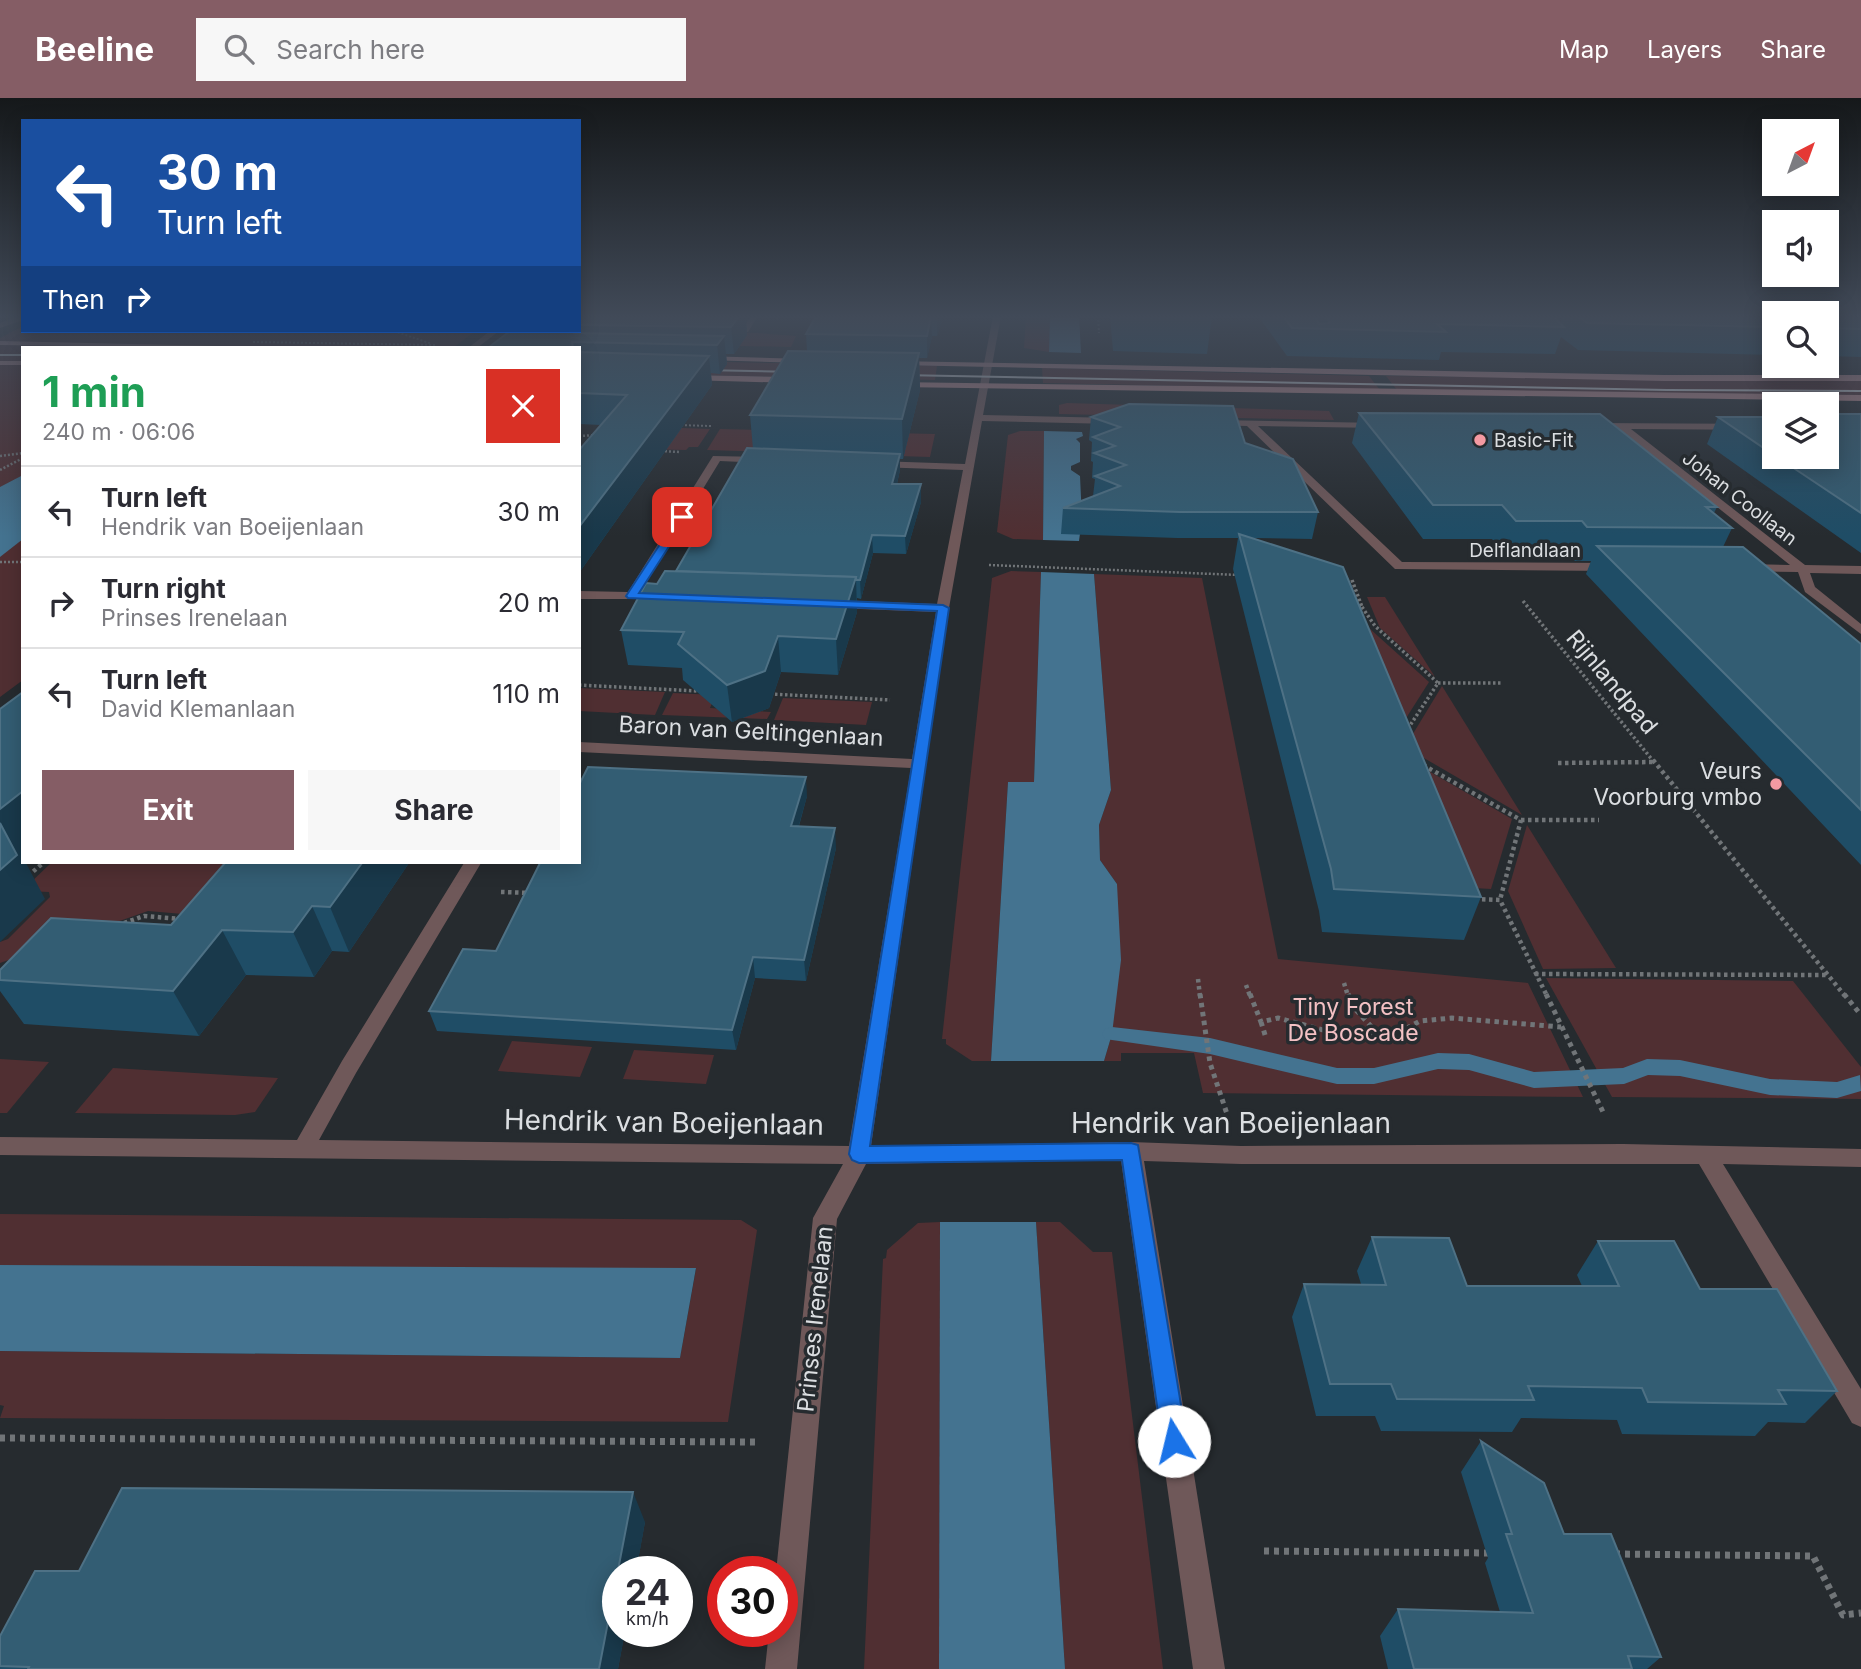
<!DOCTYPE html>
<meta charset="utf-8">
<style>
:root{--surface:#fff;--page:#f7f7f7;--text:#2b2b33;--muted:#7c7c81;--line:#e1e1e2;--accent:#855d65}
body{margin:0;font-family:Inter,sans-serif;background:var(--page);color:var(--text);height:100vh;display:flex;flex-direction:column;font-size:26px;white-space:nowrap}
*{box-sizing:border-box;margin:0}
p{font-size:23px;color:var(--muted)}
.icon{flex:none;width:38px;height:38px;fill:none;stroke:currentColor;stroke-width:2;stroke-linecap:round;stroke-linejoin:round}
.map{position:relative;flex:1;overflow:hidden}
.panel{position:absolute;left:21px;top:248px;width:560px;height:518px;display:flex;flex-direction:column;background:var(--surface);border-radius:0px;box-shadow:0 4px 18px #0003}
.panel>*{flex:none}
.hud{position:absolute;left:21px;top:21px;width:560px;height:214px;border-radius:0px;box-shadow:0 4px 18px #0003;background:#1a4fa0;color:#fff;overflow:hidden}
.needle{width:46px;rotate:41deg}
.buttons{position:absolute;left:1762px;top:21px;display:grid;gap:14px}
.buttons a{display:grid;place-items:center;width:77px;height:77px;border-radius:0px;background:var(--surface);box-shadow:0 4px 18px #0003;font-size:35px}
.speed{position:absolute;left:602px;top:1458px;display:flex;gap:14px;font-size:35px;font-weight:700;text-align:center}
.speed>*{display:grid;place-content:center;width:91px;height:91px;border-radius:50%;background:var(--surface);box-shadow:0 4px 18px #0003;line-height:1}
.speed small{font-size:18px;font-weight:400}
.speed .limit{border:10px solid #d22;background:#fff;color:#111}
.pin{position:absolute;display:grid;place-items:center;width:60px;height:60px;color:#fff;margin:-30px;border-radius:14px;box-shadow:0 4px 10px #0006}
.me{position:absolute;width:77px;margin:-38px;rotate:351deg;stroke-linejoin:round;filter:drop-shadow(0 0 5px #0008)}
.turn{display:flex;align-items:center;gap:24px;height:147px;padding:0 21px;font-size:32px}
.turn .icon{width:91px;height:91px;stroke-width:2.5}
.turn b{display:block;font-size:49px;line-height:60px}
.then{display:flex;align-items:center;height:66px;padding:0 21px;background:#0003;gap:14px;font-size:26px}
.round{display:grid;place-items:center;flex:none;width:74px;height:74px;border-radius:0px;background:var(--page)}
.head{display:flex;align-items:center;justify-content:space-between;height:119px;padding:0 21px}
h1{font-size:42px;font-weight:700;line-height:52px;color:#1e9e55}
.cta{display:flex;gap:14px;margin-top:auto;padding:14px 21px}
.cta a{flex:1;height:80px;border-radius:0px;background:var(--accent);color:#fff;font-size:28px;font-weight:700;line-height:80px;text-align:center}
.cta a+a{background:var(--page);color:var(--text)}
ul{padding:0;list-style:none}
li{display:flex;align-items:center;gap:21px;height:91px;padding:0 21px;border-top:2px solid var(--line)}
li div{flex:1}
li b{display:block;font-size:26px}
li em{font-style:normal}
header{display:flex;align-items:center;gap:42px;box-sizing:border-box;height:98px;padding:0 35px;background:var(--accent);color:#fff}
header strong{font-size:33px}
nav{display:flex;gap:38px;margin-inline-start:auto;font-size:24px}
.search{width:490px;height:63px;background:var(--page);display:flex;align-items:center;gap:18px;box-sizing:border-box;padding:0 24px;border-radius:0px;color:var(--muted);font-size:26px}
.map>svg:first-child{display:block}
</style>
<header>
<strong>Beeline</strong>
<div class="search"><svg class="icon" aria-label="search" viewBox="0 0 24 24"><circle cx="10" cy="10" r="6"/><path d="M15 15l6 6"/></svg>Search here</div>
<nav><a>Map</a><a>Layers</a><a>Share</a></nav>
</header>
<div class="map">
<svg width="1861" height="1571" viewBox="0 0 1861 1571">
<rect width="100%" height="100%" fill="#262b2f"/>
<g fill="#502f32">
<polygon points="1026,218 1050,218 1049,254 1024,250"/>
<polygon points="23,228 25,234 475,233 453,250 23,250 23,582 0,599 0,240"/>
<polygon points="529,233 756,235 796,238 791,249 516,243"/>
<polygon points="677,263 937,268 935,282 649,276"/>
<polygon points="1042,270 1369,278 1380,292 1043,285"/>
<polygon points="1386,278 1861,283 1861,297 1397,292"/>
<polygon points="1067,305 1329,313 1334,322 1059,316 1059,307"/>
<polygon points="655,329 710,331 698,349 689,349 686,352 638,351"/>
<polygon points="720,331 935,336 930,359 707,352"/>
<polygon points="1020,333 1044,333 1043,442 1013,441 997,434 1008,337"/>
<polygon points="1011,473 1041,474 1034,684 1008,684 991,963 972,963 946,946 946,941 942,941 992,480"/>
<polygon points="1094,476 1202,480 1278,861 1528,885 1583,999 1203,995 1194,955 1121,955 1121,963 1104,963 1112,936 1117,786 1100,762 1099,727 1111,692"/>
<polygon points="1367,499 1385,499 1435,579 1380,530"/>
<polygon points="1369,530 1429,584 1396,636"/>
<polygon points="1442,588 1522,717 1405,649"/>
<polygon points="579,590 665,594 655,617 579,613"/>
<polygon points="673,595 715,597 710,610 771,614 767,621 662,617"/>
<polygon points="783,600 872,604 866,627 774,622"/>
<polygon points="1406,660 1512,721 1491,791 1457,789"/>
<polygon points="1527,727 1616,870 1543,871 1508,793"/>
<polygon points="51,765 250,765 206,818 148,813 0,865 0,844 8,841 50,799 49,794 26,793 28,787"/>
<polygon points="1546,880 1793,883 1861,969 1861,1001 1612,999"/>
<polygon points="512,943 592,949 580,979 498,973"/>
<polygon points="634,952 714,957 706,986 623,981"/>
<polygon points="0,961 49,964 7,1015 0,1015"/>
<polygon points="113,970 278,980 255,1014 235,1017 75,1015"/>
<polygon points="0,1116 741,1122 757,1132 728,1324 0,1320 4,1308 0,1307 0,1253 680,1260 696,1171 0,1167"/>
<polygon points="940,1124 939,1571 864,1571 883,1161 886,1160 887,1152 918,1125"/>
<polygon points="1036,1124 1060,1124 1093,1154 1112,1154 1163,1571 1065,1571"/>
</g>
<g fill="#447390">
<polygon points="1050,218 1079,218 1081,255 1049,254"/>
<polygon points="1044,333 1082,334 1083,338 1076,341 1080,345 1080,364 1071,368 1071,372 1080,378 1082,421 1079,443 1043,442"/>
<polygon points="23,377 23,441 0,459 0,389"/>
<polygon points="1041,474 1094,476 1111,692 1099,727 1100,762 1117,786 1121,862 1112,936 1104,963 991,963 1008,684 1034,684"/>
<polygon points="940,1124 1036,1124 1065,1571 939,1571"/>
<polygon points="0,1167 696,1170 680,1260 0,1253"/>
</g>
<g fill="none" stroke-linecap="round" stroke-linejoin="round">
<polygon fill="#447390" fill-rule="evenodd" points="1112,929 1210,940 1337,970 1374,970 1438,955 1469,956 1534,974 1623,970 1647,961 1680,962 1770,981 1837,984 1860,977 1861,993 1837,1000 1770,997 1680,978 1648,977 1624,986 1534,990 1469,972 1438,971 1374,986 1337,986 1210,956 1105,941 1102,936 1105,931"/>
<g stroke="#717578" stroke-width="2" stroke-dasharray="2 2" stroke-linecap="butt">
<polyline points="1098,218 1099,235"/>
<polyline points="394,233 432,246"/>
<polyline points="253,244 437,247"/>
<polyline points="677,327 711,328"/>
</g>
<g stroke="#717578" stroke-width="2.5" stroke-dasharray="2 2" stroke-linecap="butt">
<polyline points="579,338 597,337"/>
<polyline points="661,353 680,354"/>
<polyline points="0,358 23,355"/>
<polyline points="0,372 23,360"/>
<polyline points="0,464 23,464"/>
<polyline points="989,467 1239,477"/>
</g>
<g stroke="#717578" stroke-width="3.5" stroke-dasharray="2.5 2.5" stroke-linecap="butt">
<polyline points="1352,482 1362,509 1357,508"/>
<polyline points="1523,503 1654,664"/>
<polyline points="1362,509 1375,528 1438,585 1407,632"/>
<polyline points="1438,585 1503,585"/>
<polyline points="579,587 698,593"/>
<polyline points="770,596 890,602"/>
</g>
<g stroke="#717578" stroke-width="4.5" stroke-dasharray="3.5 3.5" stroke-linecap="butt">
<polyline points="1653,662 1845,898"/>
<polyline points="1558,665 1655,664"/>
<polyline points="1423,667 1521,722 1500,802"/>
<polyline points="1521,722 1599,722"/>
<polyline points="28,778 43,765"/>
<polyline points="501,794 530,795"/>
<polyline points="1475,801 1500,802 1547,898"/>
<polyline points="124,825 144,818 181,821"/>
<polyline points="1535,876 1828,877"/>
<polyline points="1198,881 1200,898"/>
<polyline points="1344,885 1348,898"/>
<polyline points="1246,887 1250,898"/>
</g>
<g stroke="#717578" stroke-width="5" stroke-dasharray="4.5 4.5" stroke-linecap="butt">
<polyline points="1200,896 1210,965 1227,1016"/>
<polyline points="1250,896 1261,924 1278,920 1357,941 1407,930 1420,923 1452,920 1561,929"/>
<polyline points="1348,896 1357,913 1378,936"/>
<polyline points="1546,896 1603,1014"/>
<polyline points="1844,896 1861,917"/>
<polyline points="1261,924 1266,940"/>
</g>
<g stroke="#717578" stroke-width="7" stroke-dasharray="5 5" stroke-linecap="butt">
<polyline points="0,1340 759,1344"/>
<polyline points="1264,1453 1490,1455"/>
<polyline points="1615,1456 1813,1458 1843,1517 1861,1515"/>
</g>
<g fill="#6f5859" fill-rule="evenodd">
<polygon points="18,218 23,218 23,222 0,230 0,225"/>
<polygon points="751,218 758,218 748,234 736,234 736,230 743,230"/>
<polygon points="773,218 781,218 781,219 777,221"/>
<polygon points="993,218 1001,218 983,317 1113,320 1118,323 1113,326 982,323 949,510 871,1048 1131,1044 1241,1048 1623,1046 1861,1051 1861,1069 1723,1066 1861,1291 1861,1329 1852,1325 1699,1066 1241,1066 1144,1063 1225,1571 1193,1571 1121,1062 866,1066 837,1121 797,1571 765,1571 769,1533 782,1533 782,1474 776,1474 813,1120 843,1066 0,1057 0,1039 297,1042 342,963 464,765 481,765 356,975 319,1042 849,1048 911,670 579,654 579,644 912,661 936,514 835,510 829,506 835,502 937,506 963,372 877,369 872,366 877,363 965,366"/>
<polygon points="490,233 499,233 477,250 468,250"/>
<polygon points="1215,322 1382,325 1382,329 1379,330 1258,328 1402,464 1613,465 1619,469 1613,473 1395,471 1247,328 1212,327 1210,325"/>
<polygon points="1593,325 1774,326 1774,332 1631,331 1805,467 1861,468 1861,476 1810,475 1815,489 1861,526 1861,536 1805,494 1798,474 1742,473 1740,470 1746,466 1790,467 1619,331 1590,330 1588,328"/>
<polygon points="713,358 765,359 770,362 765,365 720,363 640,494 646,495 646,501 579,501 579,493 628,494"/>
</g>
<g fill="#b38487" fill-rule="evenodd">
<polygon points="0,243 219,248 223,250 0,247"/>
<polygon points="700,258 804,261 808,263 804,265 703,262"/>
<rect x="0" y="263" width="23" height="4"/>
<polygon points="892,263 1664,277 1861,277 1861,283 1664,283 895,267"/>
<polygon points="685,277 793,279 797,282 793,285 688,282"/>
<polygon points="895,284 1861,297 1861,303 898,289"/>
</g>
<g stroke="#c4c7ca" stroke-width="2">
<polyline points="0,257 23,257"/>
<polyline points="702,272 796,274"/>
<polyline points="901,277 1667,292 1861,293"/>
</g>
</g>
<g fill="#1f4d66">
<polygon points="579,218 746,222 747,237 734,256 726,256 727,266 720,276 711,275 712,287 579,475 579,352 601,327 579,326 579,250 488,250 510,233 579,233"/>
<polygon points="816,218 943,218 937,238 932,238 927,260 919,260 920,292 903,361 900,361 900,372 897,386 921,386 921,404 906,456 873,455 861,501 857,500 857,514 838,577 781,574 769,610 732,624 683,582 682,570 628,567 621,532 657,486 676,473 753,351 750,317 807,253 806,236"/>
<polygon points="1110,218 1212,218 1207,256 1113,253"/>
<polygon points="1258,218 1774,218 1774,257 1578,252 1561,239 1555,256 1441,254 1439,262 1287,258"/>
<polygon points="1827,218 1861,218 1861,259 1827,258"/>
<polygon points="1359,315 1717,409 1714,415 1732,430 1723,449 1861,546 1861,767 1586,476 1591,463 1575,463 1569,457 1505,457 1492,441 1423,441 1352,345"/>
<polygon points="1768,316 1774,316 1774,359 1827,359 1861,316 1861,455 1707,346 1718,319 1766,319"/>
<polygon points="1091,319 1245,345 1318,414 1312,441 1252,440 1481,799 1464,842 1322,834 1319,813 1233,471 1238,440 1177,440 1061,436 1063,410 1093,398 1095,381 1092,380 1093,364 1091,363 1092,344 1089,342"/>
<polygon points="807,698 799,728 836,750 806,883 755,880 736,952 437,933 429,913"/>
<polygon points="225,765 409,765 349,854 332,853 314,879 246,877 199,938 24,926 0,893 0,872 171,827"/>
<polygon points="1372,1139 1467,1188 1582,1188 1577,1177 1598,1143 1700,1191 1837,1293 1805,1325 1768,1324 1755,1338 1622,1336 1617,1322 1521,1320 1512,1334 1381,1333 1375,1318 1316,1318 1292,1219 1304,1186 1361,1186 1357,1173"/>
<polygon points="1481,1343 1564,1436 1661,1559 1647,1571 1388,1571 1380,1538 1398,1511 1500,1514 1485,1465 1488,1460 1461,1374"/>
<polygon points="645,1424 618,1571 0,1571 0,1538 79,1473"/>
</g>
<g fill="#19394b">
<polygon points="732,218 749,218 746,222 747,237 734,256 731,229"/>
<polygon points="931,218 932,238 927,260 927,238"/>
<polygon points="937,218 943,218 937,238"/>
<polygon points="1558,218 1563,218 1559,229 1556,221"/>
<polygon points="724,238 727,266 720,276 717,247"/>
<polygon points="919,255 920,292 903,361 902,321"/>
<polygon points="709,258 712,287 579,475 579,429"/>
<polygon points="900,356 900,372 893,403 892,386"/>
<polygon points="921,386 921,404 906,456 905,438"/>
<polygon points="872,437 873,455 861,501 860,482"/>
<polygon points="856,479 857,514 838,577 836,541"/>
<polygon points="778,538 781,574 769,610 732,624 727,587"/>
<polygon points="806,679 807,698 793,748 791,728"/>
<polygon points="23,693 23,765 26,765 45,801 0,844 0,711"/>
<polygon points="835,730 836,750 806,883 804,862"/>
<polygon points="362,765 409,765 349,854 330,809"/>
<polygon points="312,808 332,853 314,879 293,834"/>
<polygon points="222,832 246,877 199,938 173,893"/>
<polygon points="753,859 755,880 736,952 732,932"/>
<polygon points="633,1394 645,1424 636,1474 618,1474"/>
<polygon points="618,1475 618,1533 625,1533 618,1571 599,1571"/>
</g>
<g fill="#335d73" stroke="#4e7185" stroke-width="2">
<polygon points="579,218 739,218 731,229 579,227"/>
<polygon points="816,218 931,218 927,238 806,236"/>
<polygon points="1283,218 1315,218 1319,226 1330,225 1327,218 1558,218 1556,221 1564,229 1437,226 1446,234 1292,230"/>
<polygon points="1578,218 1774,218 1774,229 1587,225"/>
<polygon points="1827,218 1861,218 1861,231 1827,230"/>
<polygon points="510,233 573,233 574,235 724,238 717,247 572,244 573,250 488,250"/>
<polygon points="788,253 919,255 902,321 750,317"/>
<polygon points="579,254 709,258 579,429 579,352 627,297 579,295"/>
<polygon points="1129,306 1233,308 1245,345 1293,361 1318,414 1180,414 1063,410 1120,388 1095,378 1126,367 1094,355 1115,348 1093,339 1120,329 1091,319"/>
<polygon points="1359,315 1600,316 1717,409 1706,409 1732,430 1587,429 1582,423 1516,423 1502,407 1433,407"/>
<polygon points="1768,316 1774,316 1774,357 1718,319 1774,319"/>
<polygon points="1827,316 1861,316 1861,415 1777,359 1827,359"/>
<polygon points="747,350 900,356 892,386 921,386 905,438 872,437 860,482 856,482 856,479 676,473"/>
<polygon points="1239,436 1343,469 1481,799 1334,791 1331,771"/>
<polygon points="1597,448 1743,449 1861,546 1861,712"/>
<polygon points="665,473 856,479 836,541 778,538 765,573 727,587 678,546 684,534 621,532 646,485 657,486"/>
<polygon points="23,594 23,693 0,711 0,611"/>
<polygon points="588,669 806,679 791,728 835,730 804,862 753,859 732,932 429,913 463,851 496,853 540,765 579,765 579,687"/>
<polygon points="0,725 17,757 0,772"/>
<polygon points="225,765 362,765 330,809 312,808 293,834 222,832 173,893 0,882 0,872 51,820 171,827"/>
<polygon points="1372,1139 1449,1140 1467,1188 1619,1188 1598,1143 1674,1143 1700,1191 1777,1191 1837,1293 1778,1292 1786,1306 1648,1304 1642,1290 1528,1288 1534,1302 1397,1301 1391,1286 1330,1286 1304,1186 1386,1187"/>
<polygon points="1481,1343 1544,1385 1564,1436 1611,1436 1661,1559 1628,1558 1632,1571 1414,1571 1398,1511 1533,1515 1506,1436 1512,1436"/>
<polygon points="122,1390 633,1394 599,1571 28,1571 29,1569 0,1568 0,1538 35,1473 79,1473"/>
</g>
<linearGradient id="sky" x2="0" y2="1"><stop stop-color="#15181a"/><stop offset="0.5" stop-color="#414a58"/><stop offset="1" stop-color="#414a58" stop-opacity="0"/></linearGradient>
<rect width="1861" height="438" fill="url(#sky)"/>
<polygon fill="#1a73e8" stroke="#114b97" stroke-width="2" points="682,416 688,419 639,495 943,507 949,510 870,1048 1131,1045 1138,1047 1187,1343 1183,1352 1174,1356 1165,1352 1162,1343 1122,1062 859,1065 852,1062 849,1056 937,513 628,500 626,498 679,417"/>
<g fill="#f49aa2" stroke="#262b2f" stroke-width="2.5">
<circle cx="1480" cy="342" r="7"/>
<circle cx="1776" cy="686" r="7"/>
</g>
<g text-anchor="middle" stroke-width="7" stroke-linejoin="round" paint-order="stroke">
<g font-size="19" fill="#dbdee1" stroke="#262b2f" text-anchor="start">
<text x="1494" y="349">Basic-Fit</text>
</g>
<g font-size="19" fill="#dbdee1" stroke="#262b2f">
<text transform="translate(1740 400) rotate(38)" y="7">Johan Coollaan</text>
<text x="1525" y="459">Delflandlaan</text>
</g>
<g font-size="23" fill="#dbdee1" stroke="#262b2f">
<text transform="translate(1612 584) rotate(50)" y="8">Rijnlandpad</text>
<text transform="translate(751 633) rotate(3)" y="8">Baron van Geltingenlaan</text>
<text transform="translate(815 1221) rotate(-84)" y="8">Prinses Irenelaan</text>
</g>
<g font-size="23" fill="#dbdee1" stroke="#262b2f" text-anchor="end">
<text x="1762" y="681">Veurs<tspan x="1762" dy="26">Voorburg vmbo</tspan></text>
</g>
<g font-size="23" fill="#f4c1c4" stroke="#262b2f">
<text x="1353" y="917">Tiny Forest<tspan x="1353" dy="26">De Boscade</tspan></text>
</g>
<g font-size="28" fill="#dbdee1" stroke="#262b2f">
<text transform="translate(664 1024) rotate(1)" y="10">Hendrik van Boeijenlaan</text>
<text x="1231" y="1035">Hendrik van Boeijenlaan</text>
</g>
</g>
</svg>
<div class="buttons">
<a><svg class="needle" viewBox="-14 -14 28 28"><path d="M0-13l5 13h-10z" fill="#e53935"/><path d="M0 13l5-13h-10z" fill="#7c7c81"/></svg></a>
<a><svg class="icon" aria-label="sound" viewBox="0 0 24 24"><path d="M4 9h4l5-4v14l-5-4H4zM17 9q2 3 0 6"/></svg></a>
<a><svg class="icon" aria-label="search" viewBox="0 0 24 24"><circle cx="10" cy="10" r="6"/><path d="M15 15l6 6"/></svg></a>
<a><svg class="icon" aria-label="layers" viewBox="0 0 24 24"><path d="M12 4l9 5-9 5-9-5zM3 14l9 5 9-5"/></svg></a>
</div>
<div class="speed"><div>24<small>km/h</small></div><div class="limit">30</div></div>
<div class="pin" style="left:682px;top:419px;background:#d93025"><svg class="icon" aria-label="arrive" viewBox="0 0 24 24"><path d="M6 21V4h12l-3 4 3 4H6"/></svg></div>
<svg class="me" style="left:1174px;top:1343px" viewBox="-20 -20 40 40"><circle r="19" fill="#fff"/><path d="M0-13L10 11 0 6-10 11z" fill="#1a73e8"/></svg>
<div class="hud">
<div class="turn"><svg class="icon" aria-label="left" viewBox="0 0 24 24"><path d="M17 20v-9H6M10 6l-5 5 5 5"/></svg><div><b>30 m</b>Turn left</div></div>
<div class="then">Then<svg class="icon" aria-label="right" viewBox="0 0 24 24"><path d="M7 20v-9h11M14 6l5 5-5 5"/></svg></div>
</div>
<section class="panel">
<div class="head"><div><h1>1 min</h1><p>240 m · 06:06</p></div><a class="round" style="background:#d93025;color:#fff"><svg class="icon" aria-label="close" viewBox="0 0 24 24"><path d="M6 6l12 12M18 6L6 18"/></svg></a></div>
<ul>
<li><svg class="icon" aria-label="left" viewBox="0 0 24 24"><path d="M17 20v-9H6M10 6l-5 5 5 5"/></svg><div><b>Turn left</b><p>Hendrik van Boeijenlaan</p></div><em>30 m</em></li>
<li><svg class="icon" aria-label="right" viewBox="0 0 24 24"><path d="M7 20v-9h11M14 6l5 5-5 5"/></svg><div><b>Turn right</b><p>Prinses Irenelaan</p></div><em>20 m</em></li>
<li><svg class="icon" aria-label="left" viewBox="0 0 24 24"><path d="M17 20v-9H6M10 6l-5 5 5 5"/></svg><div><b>Turn left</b><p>David Klemanlaan</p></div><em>110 m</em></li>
</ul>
<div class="cta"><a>Exit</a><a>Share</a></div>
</section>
</div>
